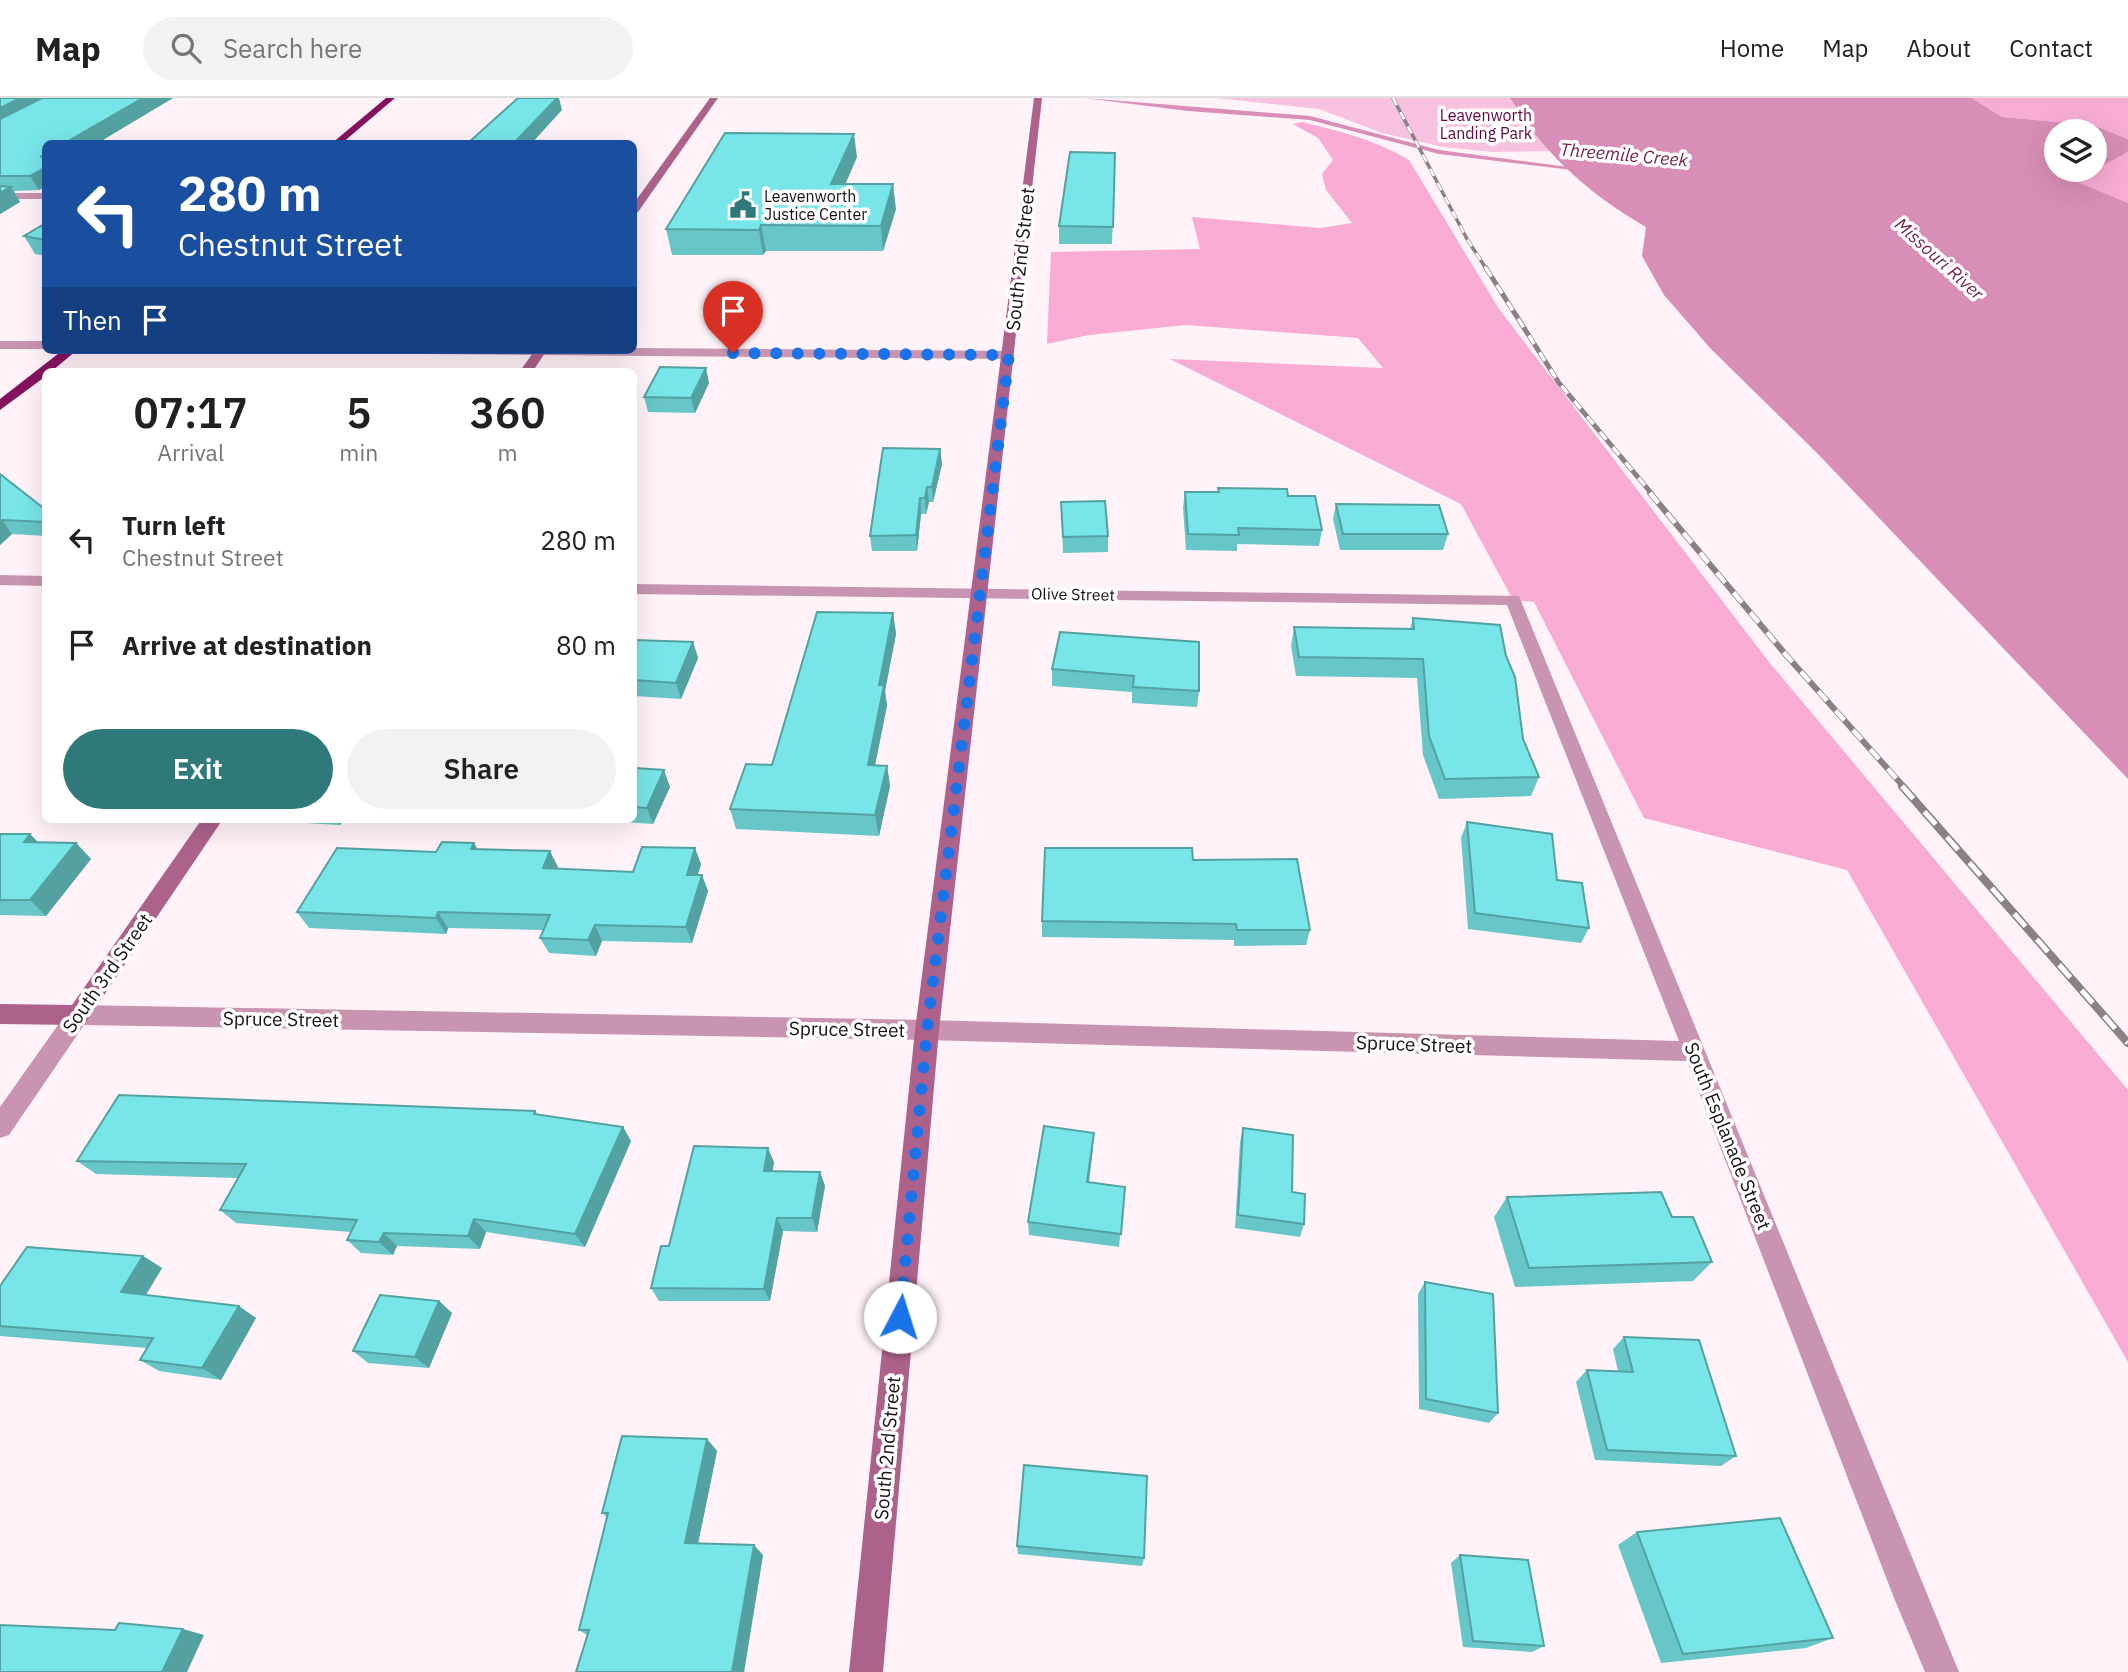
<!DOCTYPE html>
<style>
:root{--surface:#fff;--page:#f2f2f2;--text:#202124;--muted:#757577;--line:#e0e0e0;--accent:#30797b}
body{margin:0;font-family:"IBM Plex Sans",sans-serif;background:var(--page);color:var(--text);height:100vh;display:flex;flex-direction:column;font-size:26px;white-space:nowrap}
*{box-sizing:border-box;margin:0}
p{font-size:23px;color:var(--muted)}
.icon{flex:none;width:38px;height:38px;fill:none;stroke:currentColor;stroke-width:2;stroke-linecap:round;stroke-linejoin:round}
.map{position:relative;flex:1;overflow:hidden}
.panel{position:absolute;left:42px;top:270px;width:595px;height:455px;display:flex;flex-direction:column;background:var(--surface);border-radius:10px;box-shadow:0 7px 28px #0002}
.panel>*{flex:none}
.hud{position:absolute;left:42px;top:42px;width:595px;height:214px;border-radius:10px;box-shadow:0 7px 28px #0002;background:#1a4fa0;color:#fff;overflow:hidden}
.fabs{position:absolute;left:2044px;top:21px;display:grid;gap:14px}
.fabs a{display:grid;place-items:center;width:63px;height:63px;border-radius:50%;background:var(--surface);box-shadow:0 7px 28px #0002;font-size:35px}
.pin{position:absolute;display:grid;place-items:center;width:60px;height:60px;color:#fff;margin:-72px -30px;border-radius:50% 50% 50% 0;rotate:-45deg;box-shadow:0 0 7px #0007}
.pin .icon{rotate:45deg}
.me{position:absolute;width:77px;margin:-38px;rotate:5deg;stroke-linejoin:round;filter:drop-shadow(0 0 5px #0008)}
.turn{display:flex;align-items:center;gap:24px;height:147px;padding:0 21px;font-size:32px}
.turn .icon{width:91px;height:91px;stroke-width:2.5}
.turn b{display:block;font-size:49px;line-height:60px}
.then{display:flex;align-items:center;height:66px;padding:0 21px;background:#0003;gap:14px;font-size:26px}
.eta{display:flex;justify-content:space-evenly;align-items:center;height:119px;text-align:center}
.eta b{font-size:42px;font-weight:600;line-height:49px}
.action{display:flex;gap:14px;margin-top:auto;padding:14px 21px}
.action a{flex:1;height:80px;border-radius:42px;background:var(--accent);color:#fff;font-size:28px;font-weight:600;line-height:80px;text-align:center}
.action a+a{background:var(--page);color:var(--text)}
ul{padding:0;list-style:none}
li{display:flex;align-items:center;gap:21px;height:105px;padding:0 21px}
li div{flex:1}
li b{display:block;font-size:26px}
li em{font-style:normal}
header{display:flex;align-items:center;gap:42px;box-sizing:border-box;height:98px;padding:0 35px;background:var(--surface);border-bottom:2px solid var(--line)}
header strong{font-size:33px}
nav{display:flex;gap:38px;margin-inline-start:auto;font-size:24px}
.search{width:490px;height:63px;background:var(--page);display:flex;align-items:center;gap:18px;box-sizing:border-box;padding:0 24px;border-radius:38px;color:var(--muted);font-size:26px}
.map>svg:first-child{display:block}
</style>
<header>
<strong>Map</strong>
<div class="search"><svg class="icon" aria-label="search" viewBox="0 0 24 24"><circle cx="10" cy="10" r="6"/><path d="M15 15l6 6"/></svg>Search here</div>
<nav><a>Home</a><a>Map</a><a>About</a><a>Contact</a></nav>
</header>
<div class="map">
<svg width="2128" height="1574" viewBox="0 0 2128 1574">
<rect width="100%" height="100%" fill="#fff3f9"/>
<polygon fill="#f8c1dd" points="1216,0 1510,0 1522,20 1550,53 1493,54 1443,49 1382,35 1319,11"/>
<g fill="#f8acd4">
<polygon points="1972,0 2128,0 2128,41 2093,27 2002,19"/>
<path d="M1302 24C1340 33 1376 42 1409 62L1499 211 1769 564 2128 992V1264L1847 772 1644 720 1534 504 1513 502 1461 406 1170 261 1383 270 1358 240 1186 227 1089 237 1047 246 1051 154 1200 151 1192 119 1320 130 1352 125 1326 92 1322 76 1333 62 1318 40 1293 26Z"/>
<polygon points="2128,54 2128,105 2074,83"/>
</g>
<path fill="#d88eb6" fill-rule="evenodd" d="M1510 0H1972L2002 19 2093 27 2128 41V54L2075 83 2128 105V681L1818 356 1711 251 1664 197 1642 158 1646 129C1589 96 1545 57 1510 0ZM2056 33H2095V72H2056Z"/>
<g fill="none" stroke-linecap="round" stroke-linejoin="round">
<polygon fill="#d88eb6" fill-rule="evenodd" points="1084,0 1310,18 1439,52 1584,71 1581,73 1439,56 1310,22 1188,13"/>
<g fill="#c894af" fill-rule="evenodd">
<rect x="0" y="95" width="46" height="6"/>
<rect x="0" y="243" width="46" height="8"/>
<polygon points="634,250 1009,253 1015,257 1009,261 425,256 419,252"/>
<polygon points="0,477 46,478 46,488 0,487"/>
<polygon points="634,486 1519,498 1959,1574 1925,1574 1894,1500 1687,963 927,942 84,927 9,1037 0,1040 0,1009 70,910 78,907 927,922 1679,943 1507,507 634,496"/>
</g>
<g fill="#ad628c" fill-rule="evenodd">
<polygon points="710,0 718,0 638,114 634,115 634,105"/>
<polygon points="1034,0 1042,0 939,932 883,1574 849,1574 915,932"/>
<polygon points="535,252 547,252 533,273 520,273"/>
<polygon points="202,721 223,721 86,924 78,927 0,926 0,906 72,907"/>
</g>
<g fill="#84135d" fill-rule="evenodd">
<polygon points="386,0 395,0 341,46 331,46"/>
<polygon points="63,252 77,252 52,273 46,273 46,278 0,312 0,301"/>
</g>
<defs>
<polyline id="rail-far3" points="1393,0 1467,141 1487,172"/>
<polyline id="rail-far2" points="1486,170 1559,285 1652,396"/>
<polyline id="rail-far1" points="1650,395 1786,557 1904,689"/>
<polyline id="rail" points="1902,688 2128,945"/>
</defs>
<use href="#rail-far3" stroke="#8a8085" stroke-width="3.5"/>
<use href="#rail-far2" stroke="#8a8085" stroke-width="5"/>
<use href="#rail-far1" stroke="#8a8085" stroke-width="6"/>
<use href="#rail" stroke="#8a8085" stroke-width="8"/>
<use href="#rail-far3" stroke="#fff" stroke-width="2.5" stroke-dasharray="8" stroke-linecap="butt"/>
<use href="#rail-far2" stroke="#fff" stroke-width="3.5" stroke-dasharray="10" stroke-linecap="butt"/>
<use href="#rail-far1" stroke="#fff" stroke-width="4.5" stroke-dasharray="13" stroke-linecap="butt"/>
<use href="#rail" stroke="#fff" stroke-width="5" stroke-dasharray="17" stroke-linecap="butt"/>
</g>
<g fill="#67c6c8">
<polygon points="0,0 173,0 96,46 46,46 39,92 14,93 20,104 0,116"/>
<polygon points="1115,55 1112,146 1059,146 1059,128"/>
<polygon points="857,59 845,86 896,111 883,153 766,153 763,157 672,157 666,131"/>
<polygon points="46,125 46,158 35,156 24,138"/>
<polygon points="709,285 695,315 648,314 644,299"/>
<polygon points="940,351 942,366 933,404 929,404 926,416 921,416 917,453 872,453 870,438"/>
<polygon points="0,376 46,412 46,438 12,436 0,447"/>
<polygon points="1218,390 1288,398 1322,432 1319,448 1237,446 1237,453 1186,452 1183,410 1185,394 1218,394"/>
<polygon points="1061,404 1108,438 1108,454 1063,455"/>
<polygon points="1336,406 1448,436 1443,452 1340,452 1333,421"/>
<polygon points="893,515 896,536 885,593 887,608 875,667 887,668 890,688 879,738 736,731 730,711 772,667"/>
<polygon points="1413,520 1523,641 1539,679 1531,698 1439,701 1423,657 1417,580 1296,578 1291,548 1294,529 1410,531"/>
<polygon points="1060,534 1199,593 1197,609 1132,605 1132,594 1052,588 1052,571"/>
<polygon points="634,542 693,544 698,560 681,601 634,598"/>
<polygon points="634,670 670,689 653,726 610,723 609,721 634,721"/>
<polygon points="301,721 344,721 340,727 305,725"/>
<polygon points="1467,724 1557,782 1589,830 1581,845 1468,831 1461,740"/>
<polygon points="0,736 37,744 76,745 91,761 46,818 0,817"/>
<polygon points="478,752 558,769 557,771 633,774 701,766 697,777 708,793 692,845 602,843 596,858 549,855 540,840 543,832 448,830 446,836 309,830 297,814 436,754"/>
<polygon points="1193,762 1310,832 1306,847 1234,848 1234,842 1042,839 1042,823"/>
<polygon points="535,1013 538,1017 623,1029 631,1043 585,1149 486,1134 480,1151 397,1148 393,1157 361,1155 347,1142 351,1134 236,1125 220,1112 238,1080 96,1076 77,1063"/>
<polygon points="1243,1030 1304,1126 1300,1139 1235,1130 1240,1044"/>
<polygon points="1093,1049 1089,1084 1125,1089 1119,1149 1029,1137 1028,1124"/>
<polygon points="774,1064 772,1074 820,1074 825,1088 817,1134 783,1133 770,1203 659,1203 651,1190 669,1148"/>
<polygon points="1507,1099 1672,1119 1712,1164 1693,1183 1515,1189 1494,1119"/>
<polygon points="143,1158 162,1170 146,1197 256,1220 221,1282 159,1273 140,1262 147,1250 0,1238 0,1188"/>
<polygon points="1425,1184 1498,1315 1489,1325 1419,1311 1418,1196"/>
<polygon points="439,1203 452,1215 429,1270 368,1265 353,1253"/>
<polygon points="1624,1239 1736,1358 1721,1368 1595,1362 1576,1284 1587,1272 1618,1273 1613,1251"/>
<polygon points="707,1341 717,1353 698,1446 763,1457 744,1574 576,1574 587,1537 579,1532 607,1419 602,1415"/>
<polygon points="1637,1434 1833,1540 1806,1550 1661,1565 1618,1447"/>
<polygon points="1017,1448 1144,1460 1142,1468 1018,1456"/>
<polygon points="1460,1457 1544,1548 1532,1554 1463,1549 1451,1465"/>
</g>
<g fill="#54a1a2">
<polygon points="20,0 53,0 0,28 0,10"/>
<polygon points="143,0 173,0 96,46 63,46"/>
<polygon points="557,0 559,0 562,12 531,46 513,46"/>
<polygon points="854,36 857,59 835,110 831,86"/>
<polygon points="46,69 46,89 39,92 30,78"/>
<polygon points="893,86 896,111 883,153 881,128"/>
<polygon points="11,89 20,104 0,116 0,95"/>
<polygon points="761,127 766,153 763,157 759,132"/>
<polygon points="706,270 709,285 695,315 691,300"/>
<polygon points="940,351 942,366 933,404 932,389"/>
<polygon points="927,389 929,404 926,416 925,400"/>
<polygon points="920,400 921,416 917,453 916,437"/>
<polygon points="2,422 12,436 0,447 0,424"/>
<polygon points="893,515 896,536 885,593 887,608 871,687 868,667 879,587"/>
<polygon points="693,544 698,560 681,601 676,585"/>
<polygon points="887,668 890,688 879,738 875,717"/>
<polygon points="664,672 670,689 653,726 647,710"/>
<polygon points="336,721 344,721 340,727"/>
<polygon points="30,736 46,752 24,744"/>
<polygon points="76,745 91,761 46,818 30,802"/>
<polygon points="474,745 483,761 471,751"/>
<polygon points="695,750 701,766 693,793 687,777"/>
<polygon points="550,753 558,769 551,786 543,770"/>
<polygon points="702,777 708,793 692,845 686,829"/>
<polygon points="438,814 448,830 446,836 436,820"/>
<polygon points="595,827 602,843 596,858 588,842"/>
<polygon points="623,1029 631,1043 585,1149 575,1136"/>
<polygon points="1094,1035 1093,1049 1087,1098 1087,1084"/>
<polygon points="768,1050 774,1064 770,1087 764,1073"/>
<polygon points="820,1074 825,1088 817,1134 812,1120"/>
<polygon points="777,1120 783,1133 770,1203 764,1191"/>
<polygon points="474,1121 486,1134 480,1151 468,1138"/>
<polygon points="384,1135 397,1148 393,1157 379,1144"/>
<polygon points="143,1158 162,1170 140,1206 121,1194"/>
<polygon points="439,1203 452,1215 429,1270 415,1259"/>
<polygon points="239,1208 256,1220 221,1282 202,1270"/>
<polygon points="707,1341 717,1353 696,1455 685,1445"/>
<polygon points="754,1447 763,1457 744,1574 732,1574"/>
<polygon points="183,1531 204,1537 187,1574 162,1574"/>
</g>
<g fill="#78e6e8" stroke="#54a1a2" stroke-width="2">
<polygon points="0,0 20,0 0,10"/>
<polygon points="42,0 143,0 63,46 46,46 46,56 40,59 46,58 46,69 30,78 0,78 0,21"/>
<polygon points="518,0 557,0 513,46 467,46"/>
<polygon points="725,35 854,36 831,86 893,86 881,128 761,127 759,132 666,131"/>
<polygon points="1070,54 1115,55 1113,129 1059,128"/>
<polygon points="0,88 11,89 0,95"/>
<polygon points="46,125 46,142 24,138"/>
<polygon points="660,269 706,270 691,300 644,299"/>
<polygon points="883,350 940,351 932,389 927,389 925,400 920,400 916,437 870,438"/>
<polygon points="0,376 46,412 46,424 2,422 0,424"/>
<polygon points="1218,390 1287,391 1288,398 1315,398 1322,432 1238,430 1239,437 1188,436 1185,394 1219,394"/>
<polygon points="1105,403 1108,438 1063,439 1061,404"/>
<polygon points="1336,406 1439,407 1448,436 1343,436"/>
<polygon points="817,514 893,515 879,587 884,587 868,667 887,668 875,717 730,711 746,666 772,667"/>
<polygon points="1413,520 1500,527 1506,558 1515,579 1523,641 1539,679 1445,681 1429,638 1423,561 1299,559 1294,529 1414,531"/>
<polygon points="1060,534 1199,544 1199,593 1133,589 1134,578 1052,571"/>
<polygon points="634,542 693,544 676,585 634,582"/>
<polygon points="634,670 664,672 647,710 634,709"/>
<polygon points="1467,724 1552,736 1557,782 1582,785 1589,830 1475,815"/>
<polygon points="0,736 30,736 24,744 76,745 30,802 0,802"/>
<polygon points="442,744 474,745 471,751 550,753 543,770 633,774 642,749 695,750 687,777 702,777 686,829 595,827 588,842 540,840 550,817 438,814 436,820 297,814 337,750 436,754"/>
<polygon points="1045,750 1192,750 1193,762 1297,761 1310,832 1237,832 1236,826 1042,823"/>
<polygon points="119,997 535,1013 534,1016 623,1029 575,1136 474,1121 468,1138 384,1135 379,1144 347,1142 357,1122 220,1112 246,1066 77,1063"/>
<polygon points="1044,1028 1094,1035 1087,1084 1125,1089 1121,1136 1028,1124"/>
<polygon points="1243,1030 1293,1037 1292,1094 1305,1096 1304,1126 1238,1117"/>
<polygon points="694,1048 768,1050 764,1073 820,1074 812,1120 777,1120 764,1191 651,1190 661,1148 669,1148"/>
<polygon points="1661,1094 1672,1119 1693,1119 1712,1164 1529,1170 1507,1099"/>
<polygon points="27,1149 143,1158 121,1194 239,1208 202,1270 140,1262 153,1240 0,1228 0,1188"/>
<polygon points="1425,1184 1493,1196 1498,1315 1426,1301"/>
<polygon points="380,1197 439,1203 415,1259 353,1253"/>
<polygon points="1624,1239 1699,1242 1736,1358 1607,1352 1587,1272 1633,1274"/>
<polygon points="622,1338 707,1341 685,1445 754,1447 732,1574 576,1574 589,1532 579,1532 608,1415 602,1415"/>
<polygon points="1024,1367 1147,1378 1144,1460 1017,1448"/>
<polygon points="1780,1420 1833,1540 1683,1556 1637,1434"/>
<polygon points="1460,1457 1528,1462 1544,1548 1473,1543"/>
<polygon points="119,1525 183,1531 162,1574 0,1574 0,1527 115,1532"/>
</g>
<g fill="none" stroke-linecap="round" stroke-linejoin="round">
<polyline stroke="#1a73e8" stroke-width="12" stroke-dasharray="0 21.6" points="733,255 1009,257 927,932 900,1219"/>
</g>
<defs>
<symbol id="civic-bare" viewBox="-9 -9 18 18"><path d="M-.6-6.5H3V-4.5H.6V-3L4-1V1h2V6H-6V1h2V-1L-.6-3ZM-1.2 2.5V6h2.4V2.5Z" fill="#30797b" stroke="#fff" stroke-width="2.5" paint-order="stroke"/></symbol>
</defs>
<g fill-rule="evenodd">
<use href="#civic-bare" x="724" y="88" width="38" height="38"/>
</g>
<g text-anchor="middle" stroke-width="7" stroke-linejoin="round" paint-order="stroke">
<g font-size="16" fill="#600742" stroke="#fff">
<text x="1486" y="23">Leavenworth<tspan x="1486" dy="18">Landing Park</tspan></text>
</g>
<g font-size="16" fill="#191014" stroke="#fff" text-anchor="start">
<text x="764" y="104">Leavenworth<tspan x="764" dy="18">Justice Center</tspan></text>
</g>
<g font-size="16" fill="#191014" stroke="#fff">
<text transform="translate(1073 496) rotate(1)" y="6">Olive Street</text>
</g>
<g font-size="18" font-style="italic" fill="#741f54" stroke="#fff">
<text transform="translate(1624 57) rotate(5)" y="6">Threemile Creek</text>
<text transform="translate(1939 161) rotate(42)" y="6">Missouri River</text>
</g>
<g font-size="19" fill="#191014" stroke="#fff">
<text transform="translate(1020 161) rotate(-84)" y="7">South 2nd Street</text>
<text transform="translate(107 875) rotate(-55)" y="7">South 3rd Street</text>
<text transform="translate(281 921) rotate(1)" y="7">Spruce Street</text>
<text transform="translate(847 931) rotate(1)" y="7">Spruce Street</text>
<text transform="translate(1414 946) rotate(2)" y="7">Spruce Street</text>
<text transform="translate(1728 1038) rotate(68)" y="7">South Esplanade Street</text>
<text transform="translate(887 1350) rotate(-85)" y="7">South 2nd Street</text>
</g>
</g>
</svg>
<div class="fabs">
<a><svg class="icon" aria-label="layers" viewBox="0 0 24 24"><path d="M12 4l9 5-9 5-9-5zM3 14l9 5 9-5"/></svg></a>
</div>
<div class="pin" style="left:733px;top:255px;background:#d93025"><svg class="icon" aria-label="arrive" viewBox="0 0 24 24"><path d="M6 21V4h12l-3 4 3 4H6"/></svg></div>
<svg class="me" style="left:900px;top:1219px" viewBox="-20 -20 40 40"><circle r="19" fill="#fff"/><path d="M0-13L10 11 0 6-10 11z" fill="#1a73e8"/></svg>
<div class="hud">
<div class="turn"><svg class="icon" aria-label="left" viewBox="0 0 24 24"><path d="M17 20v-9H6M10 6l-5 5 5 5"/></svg><div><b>280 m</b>Chestnut Street</div></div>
<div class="then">Then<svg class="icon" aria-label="arrive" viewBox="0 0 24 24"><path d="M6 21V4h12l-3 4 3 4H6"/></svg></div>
</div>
<section class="panel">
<div class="eta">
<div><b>07:17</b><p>Arrival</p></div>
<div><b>5</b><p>min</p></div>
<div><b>360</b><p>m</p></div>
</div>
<ul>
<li><svg class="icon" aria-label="left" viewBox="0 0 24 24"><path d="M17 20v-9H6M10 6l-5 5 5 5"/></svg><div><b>Turn left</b><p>Chestnut Street</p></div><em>280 m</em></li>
<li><svg class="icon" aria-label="arrive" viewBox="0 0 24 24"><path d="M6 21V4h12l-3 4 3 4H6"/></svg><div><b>Arrive at destination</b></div><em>80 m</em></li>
</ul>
<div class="action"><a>Exit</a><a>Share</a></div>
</section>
</div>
